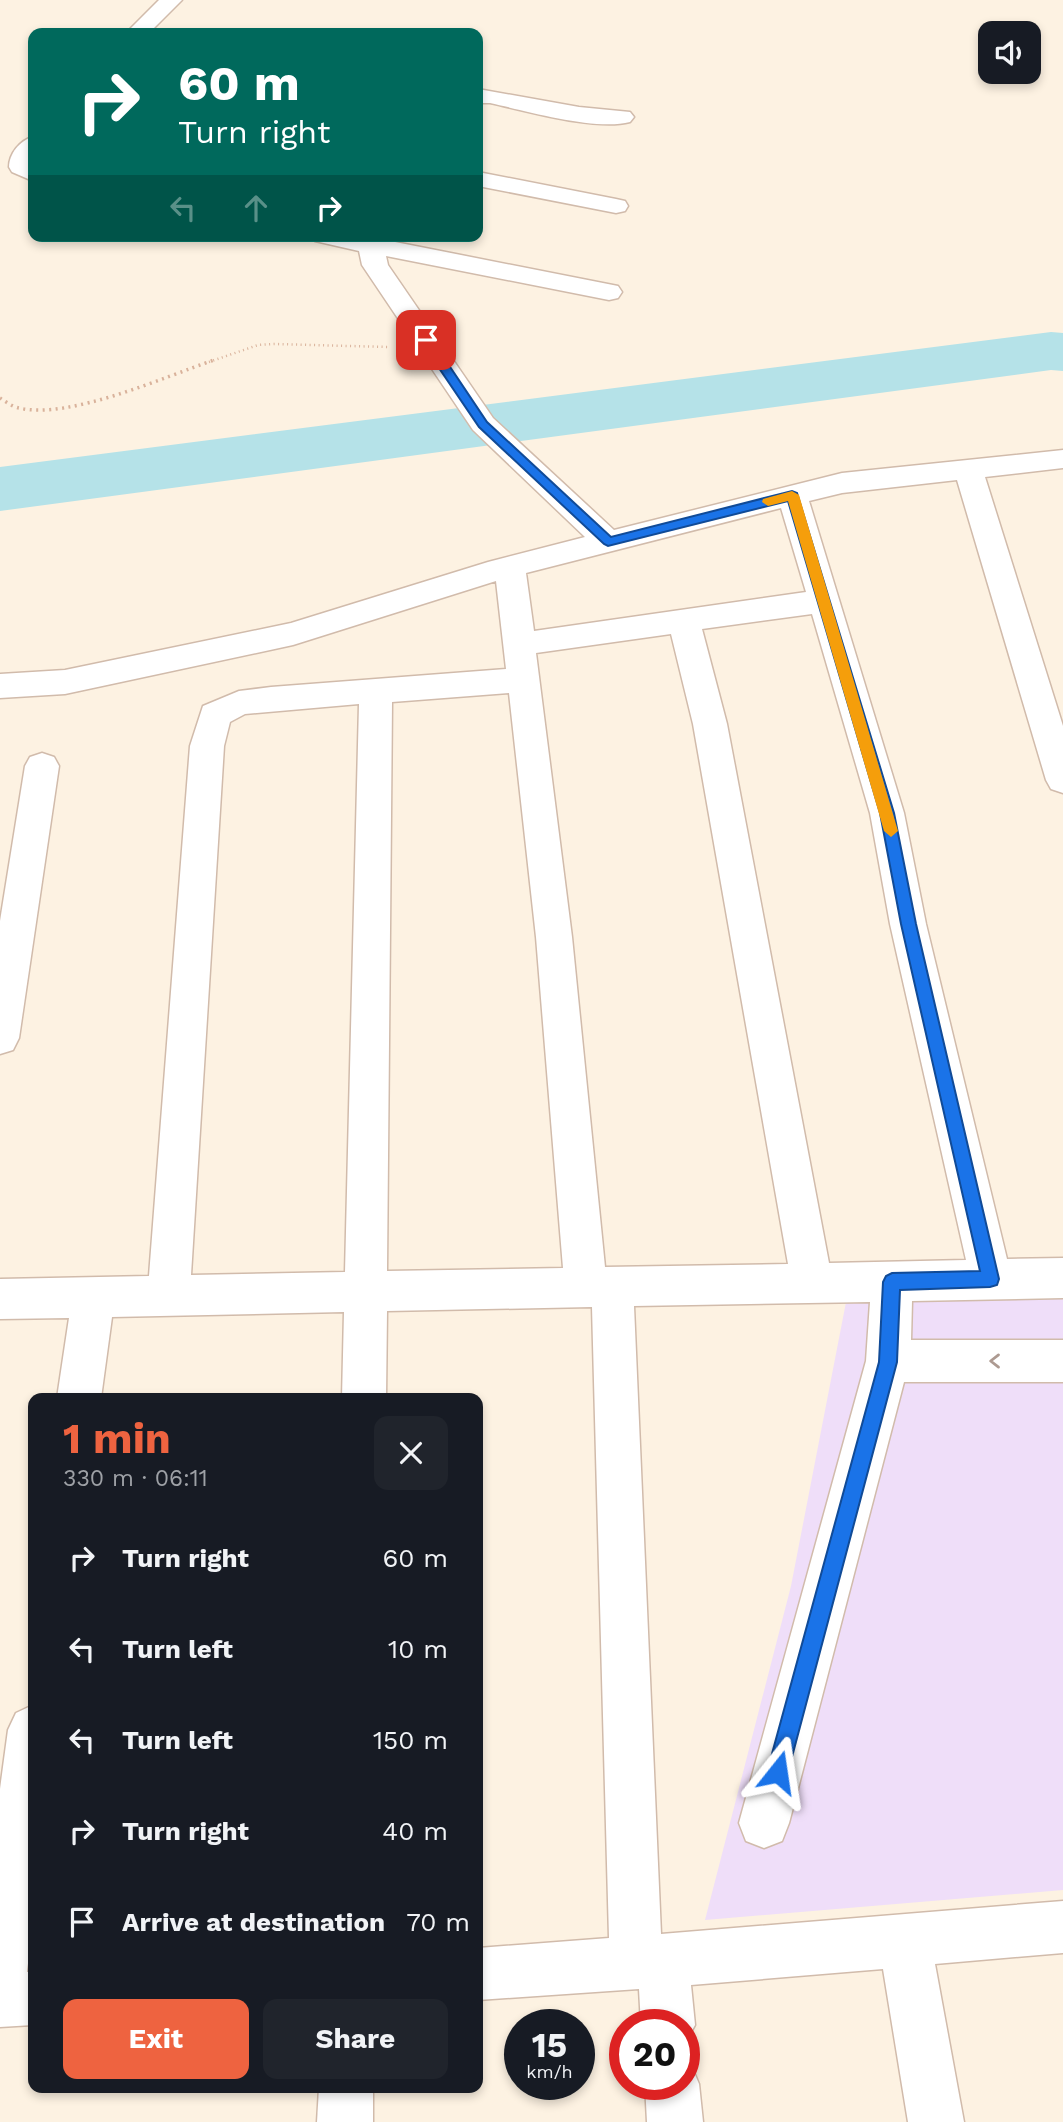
<!DOCTYPE html>
<meta charset="utf-8">
<style>
:root{--surface:#171b24;--page:#20242c;--text:#f1f3f6;--muted:#9ea1a6;--accent:#ee6340}
body{margin:0;font-family:"Work Sans",sans-serif;background:var(--page);color:var(--text);height:100vh;display:flex;flex-direction:column;font-size:26px;white-space:nowrap}
*{box-sizing:border-box;margin:0}
p{font-size:23px;color:var(--muted)}
.icon{flex:none;width:38px;height:38px;fill:none;stroke:currentColor;stroke-width:2;stroke-linecap:round;stroke-linejoin:round}
.map{position:relative;flex:1;overflow:hidden}
.sheet{position:absolute;left:28px;top:1393px;width:455px;height:700px;display:flex;flex-direction:column;background:var(--surface);border-radius:14px;box-shadow:0 4px 10px #0003}
.sheet>*{flex:none}
.banner{position:absolute;left:28px;top:28px;width:455px;height:214px;border-radius:14px;box-shadow:0 4px 10px #0003;background:#00695c;color:#fff;overflow:hidden}
.buttons{position:absolute;left:978px;top:21px;display:grid;gap:14px}
.buttons a{display:grid;place-items:center;width:63px;height:63px;border-radius:14px;background:var(--surface);box-shadow:0 4px 10px #0003;font-size:35px}
.speed{position:absolute;left:504px;top:2009px;display:flex;gap:14px;font-size:35px;font-weight:700;text-align:center}
.speed>*{display:grid;place-content:center;width:91px;height:91px;border-radius:50%;background:var(--surface);box-shadow:0 4px 10px #0003;line-height:1}
.speed small{font-size:18px;font-weight:400}
.speed .limit{border:10px solid #d22;background:#fff;color:#111}
.pin{position:absolute;display:grid;place-items:center;width:60px;height:60px;color:#fff;margin:-30px;border-radius:14px;box-shadow:0 4px 10px #0006}
.me{position:absolute;width:77px;margin:-38px;rotate:15deg;stroke-linejoin:round;filter:drop-shadow(0 0 5px #0008)}
.turn{display:flex;align-items:center;gap:24px;height:147px;padding:0 35px;font-size:32px}
.turn .icon{width:91px;height:91px;stroke-width:2.5}
.turn b{display:block;font-size:49px;line-height:60px}
.lanes{display:flex;align-items:center;height:66px;padding:0 35px;background:#0003;justify-content:center;gap:35px;direction:ltr}
.lanes .off{opacity:.35}
.round{display:grid;place-items:center;flex:none;width:74px;height:74px;border-radius:14px;background:var(--page)}
.overview{display:flex;align-items:center;justify-content:space-between;height:119px;padding:0 35px}
h1{font-size:42px;font-weight:700;line-height:52px;color:var(--accent)}
.button{display:flex;gap:14px;margin-top:auto;padding:14px 35px}
.button a{flex:1;height:80px;border-radius:14px;background:var(--accent);color:#fff;font-size:28px;font-weight:700;line-height:80px;text-align:center}
.button a+a{background:var(--page);color:var(--text)}
ul{padding:0;list-style:none}
li{display:flex;align-items:center;gap:21px;height:91px;padding:0 35px}
li div{flex:1}
li b{display:block;font-size:26px}
li em{font-style:normal}
.map>svg:first-child{display:block}
</style>
<div class="map">
<svg width="1063" height="2122" viewBox="0 0 1063 2122">
<rect width="100%" height="100%" fill="#fdf2e2"/>
<polygon fill="#efdef9" points="1063,1291 1063,1890 705,1920 791,1586 847,1297"/>
<g fill="none" stroke-linecap="round" stroke-linejoin="round">
<polygon fill="#b5e2e8" fill-rule="evenodd" points="1051,332 1063,333 1063,371 1051,370 0,511 0,467"/>
<defs>
<g id="minor">
<polygon points="159,0 182,0 149,33 126,33"/>
<path d="M478 89 579 107 630 112 634 117 630 122C595 131 527 111 490 103H478Z"/>
<path d="M33 137V181L12 172 9 167C9 154 20 140 33 137Z"/>
<polygon points="478,172 616,199 625,201 628,206 625,211 616,213 478,186"/>
<path d="M311 236H387L385 240 618 286 622 292 618 298 609 300 386 256 388 265 493 418 614 530 842 473 1063 450V468L985 477 1063 726V793L1051 789 1046 780 957 480 842 493 809 501 904 813 926 924 1007 1259 1063 1258V1298L912 1301 911 1340H1063V1382H904L789 1823 782 1841 764 1848 746 1841 739 1823 866 1361 870 1302 634 1306 661 1934 1063 1901V1953L935 1964 964 2122H908L883 1969 691 1985 695 2025 684 2045V2025H641L639 1989 478 2000V1948L609 1938 592 1307 387 1311 386 1398H342L344 1312 112 1317 101 1398H57L69 1318 0 1319V1279L149 1276 190 746 203 706 239 691 271 687 506 669 496 581 293 645 65 694 0 698V674L65 670 291 623 488 562 585 537 473 430 362 265 359 251 315 241ZM781 508 806 592 534 631 526 573ZM812 614 870 813 890 924 966 1260 829 1263 727 724 702 629ZM671 634 693 724 788 1264 605 1267 572 937 536 653ZM509 693 536 937 563 1268 387 1271 392 702ZM359 704 345 1272 191 1275 224 746 230 722 245 714Z"/>
<polygon points="42,753 54,757 59,766 19,1038 13,1050 0,1054 0,921 25,766 30,757"/>
<polygon points="33,1705 33,1920 27,1972 33,1971 33,2025 0,2027 0,1789 8,1730 16,1713"/>
<polygon points="684,2062 691,2065 699,2084 703,2122 647,2122 645,2084 684,2084"/>
<polygon points="319,2088 373,2088 373,2122 317,2122"/>
</g>
</defs>
<use href="#minor" stroke="#d1bbab" stroke-width="3"/>
<polyline stroke="#d9b29b" stroke-width="2.5" stroke-dasharray="1 3.5" stroke-linecap="butt" points="209,362 258,345 274,344 388,347"/>
<path stroke="#d9b29b" stroke-width="3.5" stroke-dasharray="2 4.5" stroke-linecap="butt" d="M0 398C6 402 13 407 19 408 69 420 164 377 214 360"/>
<use href="#minor" fill="#fff" fill-rule="evenodd"/>
</g>
<defs><path id="oneway-chevron" d="M-2-3.5L2.5 0L-2 3.5" fill="none" stroke-width="1.6" stroke-linecap="round" stroke-linejoin="round" transform="scale(1.75)"/></defs>
<use stroke="#ad9a91" href="#oneway-chevron" transform="translate(995 1361) rotate(180)"/>
<polygon fill="#1a73e8" stroke="#114b97" stroke-width="2" points="422,337 430,337 487,422 611,537 792,491 797,493 894,813 916,924 999,1279 997,1285 990,1287 900,1290 897,1362 788,1772 785,1779 778,1782 770,1779 767,1772 879,1362 883,1282 886,1276 892,1273 980,1271 901,924 880,813 788,501 608,546 604,544 479,427 420,340"/>
<polygon fill="#f59e0b" points="792,491 799,495 898,831 891,837 884,831 788,501 768,506 762,502 763,499"/>
</svg>
<div class="buttons">
<a><svg class="icon" aria-label="sound" viewBox="0 0 24 24"><path d="M4 9h4l5-4v14l-5-4H4zM17 9q2 3 0 6"/></svg></a>
</div>
<div class="speed"><div>15<small>km/h</small></div><div class="limit">20</div></div>
<div class="pin" style="left:426px;top:340px;background:#d93025"><svg class="icon" aria-label="arrive" viewBox="0 0 24 24"><path d="M6 21V4h12l-3 4 3 4H6"/></svg></div>
<svg class="me" style="left:778px;top:1772px" viewBox="-20 -20 40 40"><path d="M0-17L14 15 0 8-14 15z" fill="#1a73e8" stroke="#fff" stroke-width="4"/></svg>
<div class="banner">
<div class="turn"><svg class="icon" aria-label="right" viewBox="0 0 24 24"><path d="M7 20v-9h11M14 6l5 5-5 5"/></svg><div><b>60 m</b>Turn right</div></div>
<div class="lanes"><svg class="icon off" aria-label="left" viewBox="0 0 24 24"><path d="M17 20v-9H6M10 6l-5 5 5 5"/></svg><svg class="icon off" aria-label="ahead" viewBox="0 0 24 24"><path d="M12 20V5M6 11l6-6 6 6"/></svg><svg class="icon" aria-label="right" viewBox="0 0 24 24"><path d="M7 20v-9h11M14 6l5 5-5 5"/></svg></div>
</div>
<section class="sheet">
<div class="overview"><div><h1>1 min</h1><p>330 m · 06:11</p></div><a class="round"><svg class="icon" aria-label="close" viewBox="0 0 24 24"><path d="M6 6l12 12M18 6L6 18"/></svg></a></div>
<ul>
<li><svg class="icon" aria-label="right" viewBox="0 0 24 24"><path d="M7 20v-9h11M14 6l5 5-5 5"/></svg><div><b>Turn right</b></div><em>60 m</em></li>
<li><svg class="icon" aria-label="left" viewBox="0 0 24 24"><path d="M17 20v-9H6M10 6l-5 5 5 5"/></svg><div><b>Turn left</b></div><em>10 m</em></li>
<li><svg class="icon" aria-label="left" viewBox="0 0 24 24"><path d="M17 20v-9H6M10 6l-5 5 5 5"/></svg><div><b>Turn left</b></div><em>150 m</em></li>
<li><svg class="icon" aria-label="right" viewBox="0 0 24 24"><path d="M7 20v-9h11M14 6l5 5-5 5"/></svg><div><b>Turn right</b></div><em>40 m</em></li>
<li><svg class="icon" aria-label="arrive" viewBox="0 0 24 24"><path d="M6 21V4h12l-3 4 3 4H6"/></svg><div><b>Arrive at destination</b></div><em>70 m</em></li>
</ul>
<div class="button"><a>Exit</a><a>Share</a></div>
</section>
</div>
